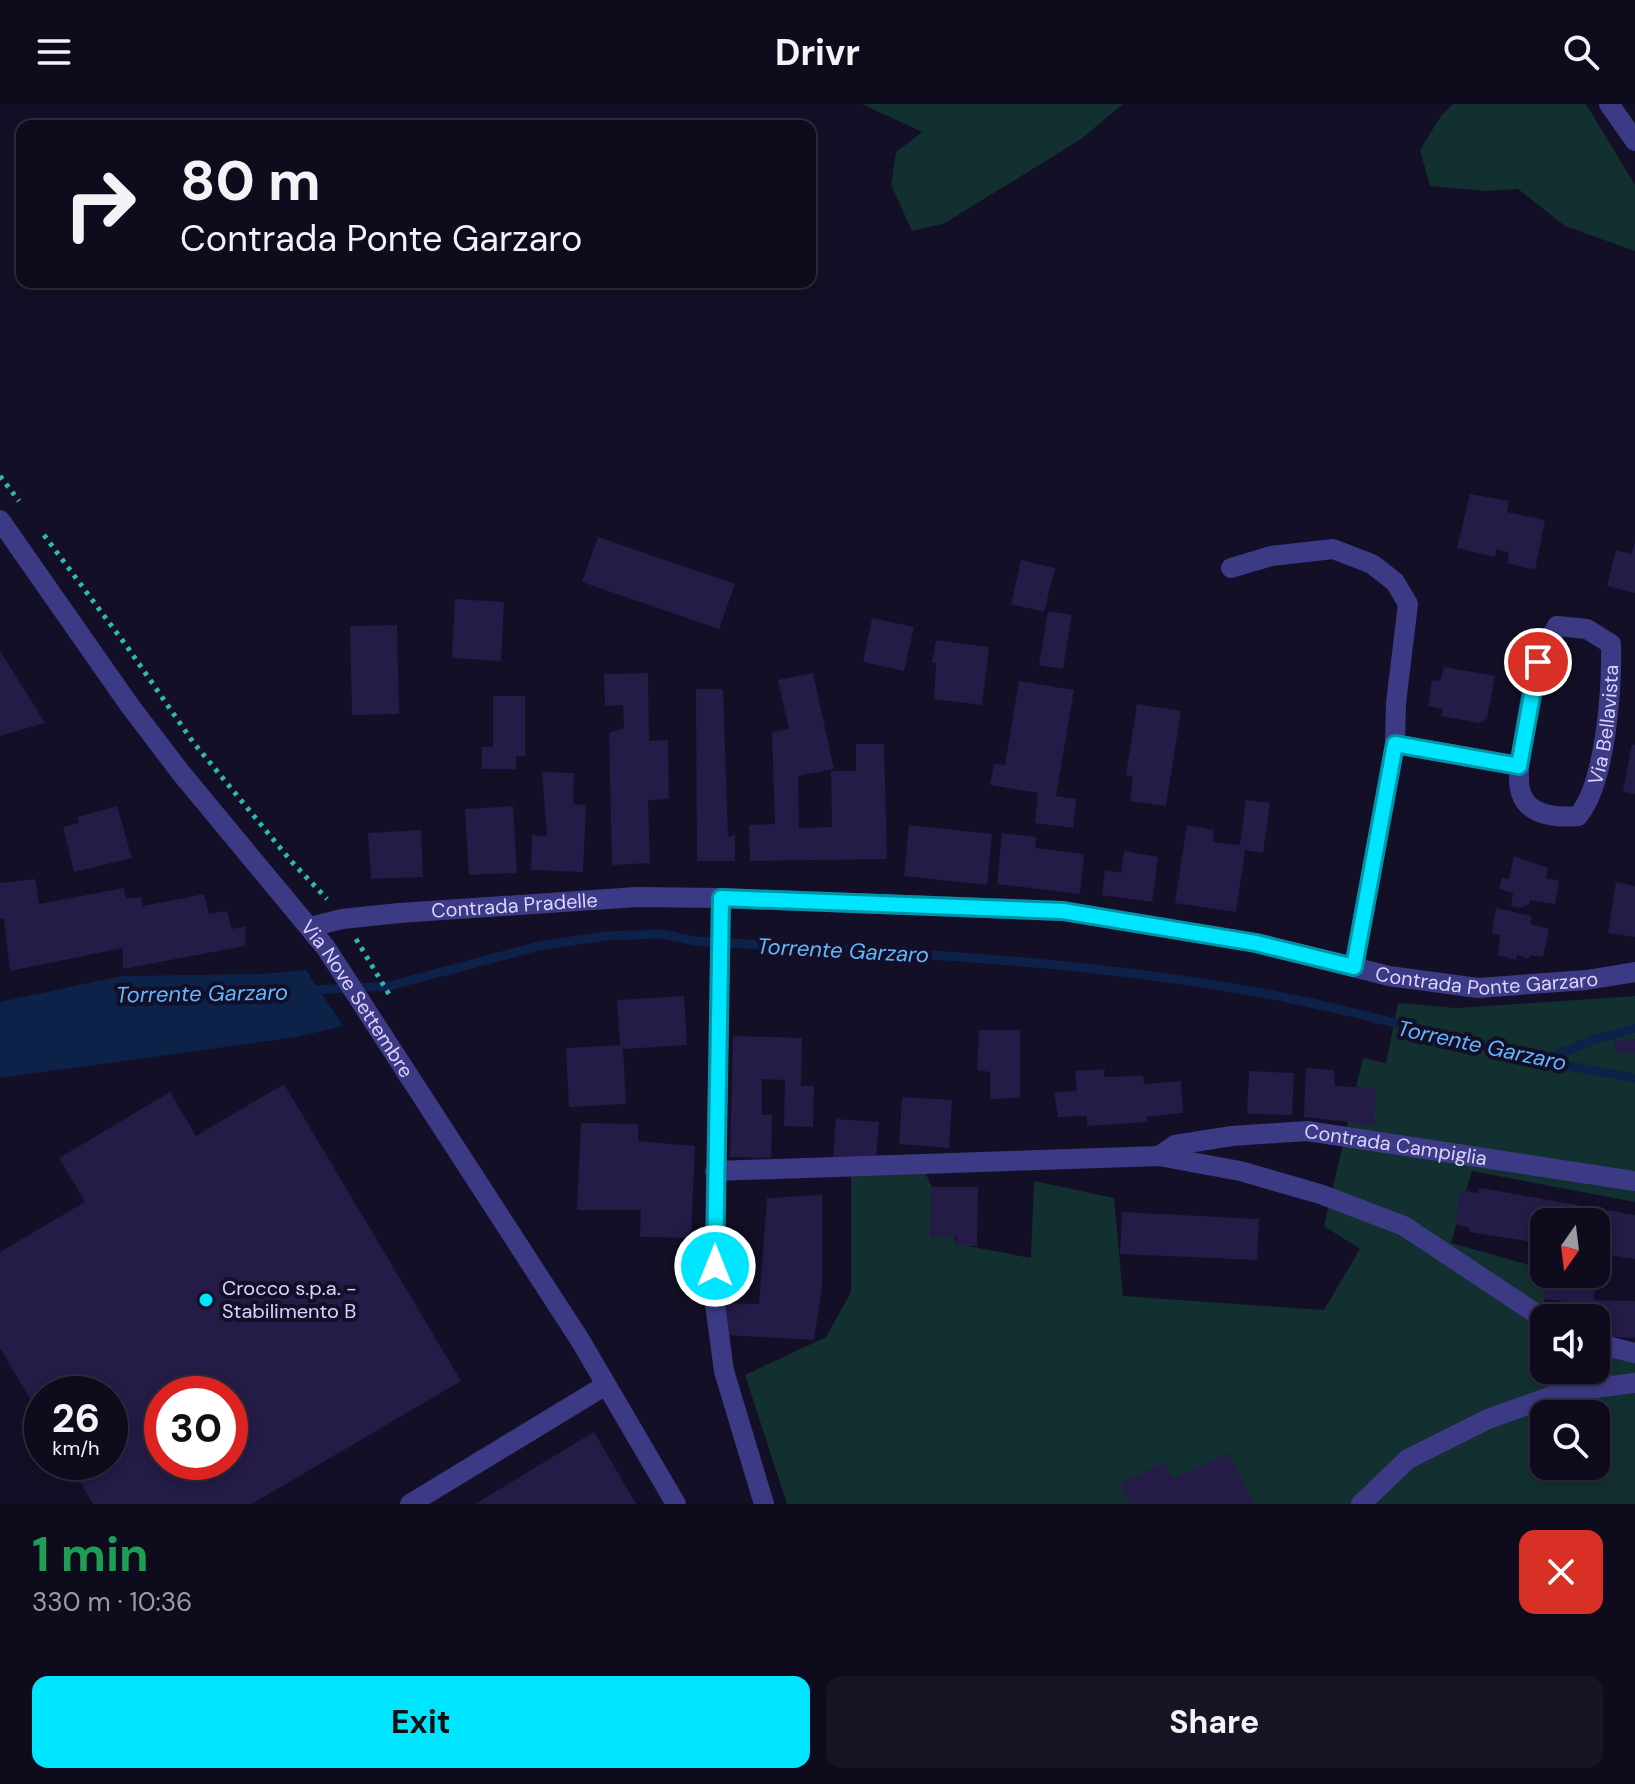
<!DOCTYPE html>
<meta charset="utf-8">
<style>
:root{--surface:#0e0b1c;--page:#171425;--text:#f1f3f6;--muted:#9b9ba3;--line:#2e2b3b;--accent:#00e5ff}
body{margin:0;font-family:"DM Sans",sans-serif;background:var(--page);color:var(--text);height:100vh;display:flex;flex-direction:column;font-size:30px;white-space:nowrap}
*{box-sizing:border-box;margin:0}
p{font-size:26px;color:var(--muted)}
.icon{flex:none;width:44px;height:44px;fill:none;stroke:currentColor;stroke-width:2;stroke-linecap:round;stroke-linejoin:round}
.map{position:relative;height:1400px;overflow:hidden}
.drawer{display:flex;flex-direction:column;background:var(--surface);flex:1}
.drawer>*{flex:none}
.top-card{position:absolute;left:16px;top:16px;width:800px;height:168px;border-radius:16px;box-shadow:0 4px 12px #0003,0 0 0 2px var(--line);background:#0e0b1c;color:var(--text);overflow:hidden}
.needle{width:52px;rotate:194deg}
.fabs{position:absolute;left:1530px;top:1104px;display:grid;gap:16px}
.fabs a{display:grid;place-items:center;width:80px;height:80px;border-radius:16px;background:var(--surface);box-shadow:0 4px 12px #0003,0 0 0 2px var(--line);font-size:40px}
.speed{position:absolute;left:24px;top:1272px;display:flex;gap:16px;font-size:40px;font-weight:700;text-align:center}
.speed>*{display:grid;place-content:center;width:104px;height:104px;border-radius:50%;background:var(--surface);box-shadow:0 4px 12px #0003,0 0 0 2px var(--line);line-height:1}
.speed small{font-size:20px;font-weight:400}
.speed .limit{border:12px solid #d22;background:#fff;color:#111}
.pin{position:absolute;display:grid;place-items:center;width:68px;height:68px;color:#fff;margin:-34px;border:4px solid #fff;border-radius:50%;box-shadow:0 2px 8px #0007}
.me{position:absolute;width:88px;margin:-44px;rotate:0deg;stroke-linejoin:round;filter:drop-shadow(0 0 6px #0008)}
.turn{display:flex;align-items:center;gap:28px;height:168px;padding:0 32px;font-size:36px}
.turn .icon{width:104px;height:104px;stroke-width:2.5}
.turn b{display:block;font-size:56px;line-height:68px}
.round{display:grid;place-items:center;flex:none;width:84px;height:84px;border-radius:16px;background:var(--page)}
.overview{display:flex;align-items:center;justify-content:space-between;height:136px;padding:0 32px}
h1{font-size:48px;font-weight:700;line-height:60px;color:#1e9e55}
.cta{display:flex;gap:16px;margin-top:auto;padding:16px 32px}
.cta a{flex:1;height:92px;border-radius:16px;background:var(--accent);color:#111;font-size:32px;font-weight:700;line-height:92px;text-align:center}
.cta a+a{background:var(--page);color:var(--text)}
header{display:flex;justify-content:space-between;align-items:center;height:104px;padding:0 32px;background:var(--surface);font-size:36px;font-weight:700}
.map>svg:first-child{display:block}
</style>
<header><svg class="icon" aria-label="menu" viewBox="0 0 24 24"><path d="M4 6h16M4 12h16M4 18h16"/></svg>Drivr<svg class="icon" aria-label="search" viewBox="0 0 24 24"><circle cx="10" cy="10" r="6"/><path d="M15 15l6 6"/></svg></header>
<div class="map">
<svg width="1635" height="1400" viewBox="0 0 1635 1400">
<rect width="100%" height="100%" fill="#130f26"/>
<g fill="#12302f" fill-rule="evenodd">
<polygon points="862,0 1123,0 1081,35 945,119 912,127 891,81 896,48 922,28"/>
<polygon points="1453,0 1586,0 1635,81 1635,147 1565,122 1518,85 1486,87 1430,82 1420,46 1441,12"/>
<path d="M1635 892V1098L1472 1067 1451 1139 1544 1165V1170H1551L1537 1223 1544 1225V1266H1596V1229L1635 1254V1400H787L745 1271 826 1233 851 1188V1055L922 1061 957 1140 1031 1154 1034 1077 1114 1094 1123 1192 1324 1206 1360 1145 1324 1122 1363 954 1386 959 1398 899 1456 904ZM1544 1310H1596V1362H1544Z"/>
</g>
<polygon fill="#0c2248" points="306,866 343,922 297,933 0,974 0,898 121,872 262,870"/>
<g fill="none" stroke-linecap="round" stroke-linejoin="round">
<g stroke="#0c2248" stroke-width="9">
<path d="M310 886 389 882 539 842 605 832 662 830 695 837C893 849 1092 855 1287 894 1404 917 1517 956 1635 974"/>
<polyline points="1540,957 1594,936 1635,924"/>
</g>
</g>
<g fill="#241b47" fill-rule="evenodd">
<polygon points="1470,390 1509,397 1507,408 1545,416 1535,466 1507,459 1509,449 1497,445 1495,453 1457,444"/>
<polygon points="598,433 735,480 719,525 582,478"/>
<polygon points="1635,438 1635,489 1607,482 1616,446 1631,450"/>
<polygon points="1021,456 1055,464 1044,508 1011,500"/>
<polygon points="455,495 504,498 501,557 452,554"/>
<polygon points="1048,507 1072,511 1063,565 1039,561"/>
<polygon points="872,514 914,523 904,567 863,558"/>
<polygon points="397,521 399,610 352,611 350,522"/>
<polygon points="936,536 989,543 982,601 934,595 936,559 932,559"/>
<polygon points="0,547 45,619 0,632"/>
<polygon points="1444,563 1495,572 1487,614 1479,619 1441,612 1443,605 1428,602 1432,576 1441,577"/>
<polygon points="648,569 649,637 668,636 669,695 648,696 650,759 612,761 609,629 624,624 623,601 605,602 604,570"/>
<polygon points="813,569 834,665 798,672 799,724 832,723 831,667 856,667 856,640 884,640 887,755 750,757 749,721 775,720 772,628 789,625 778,576"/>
<polygon points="1019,577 1074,586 1056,692 1076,695 1073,724 1035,719 1038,689 990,681 994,660 1005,661"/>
<polygon points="696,585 723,585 728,733 735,731 735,757 697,757"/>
<polygon points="493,592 525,592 525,652 516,652 516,665 482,665 482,643 493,643"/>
<polygon points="1137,600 1181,607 1166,702 1130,697 1133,672 1126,671"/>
<polygon points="1632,640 1635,641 1635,690 1623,688"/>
<polygon points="542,668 574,669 573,700 586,701 583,768 531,766 532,731 547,732"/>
<polygon points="1246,696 1270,699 1263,749 1245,746 1236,808 1175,799 1187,721 1214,726 1213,738 1240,741"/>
<polygon points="117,702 132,754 74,768 63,723 79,719 77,713"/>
<polygon points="513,702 517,769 469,771 465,705"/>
<polygon points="909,721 992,730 987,781 904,772"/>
<polygon points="421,726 423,773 371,775 368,729"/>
<polygon points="1002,729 1036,733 1035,744 1084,750 1080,790 997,780"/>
<polygon points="1124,747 1158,753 1152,798 1102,791 1105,766 1121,769"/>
<polygon points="1514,752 1548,764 1546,774 1559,777 1555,800 1530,796 1529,800 1520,804 1511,802 1513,789 1499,785 1502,774 1509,775"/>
<polygon points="35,775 39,800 124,784 126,795 141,793 143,802 204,790 209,810 227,807 232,825 246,822 245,842 123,865 123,844 10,867 4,814 0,815 0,779"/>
<polygon points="1616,778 1635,782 1635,833 1608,829"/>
<polygon points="1496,804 1532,812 1530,820 1549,825 1543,853 1530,851 1529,855 1517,851 1516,856 1498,851 1500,831 1492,829"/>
<polygon points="684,892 687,941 623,945 626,1000 569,1003 566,944 620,941 617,896"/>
<polygon points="979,926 1020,926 1020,994 990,995 990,968 977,966"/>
<polygon points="733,932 802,934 801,982 814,982 813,1023 784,1022 785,976 762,975 762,1011 772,1011 771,1054 730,1053"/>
<polygon points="1635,935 1635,950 1616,949 1614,937"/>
<polygon points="1306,964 1334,966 1335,982 1376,984 1374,1021 1304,1013"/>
<polygon points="1105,965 1104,973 1143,972 1144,980 1181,977 1183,1009 1146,1013 1148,1018 1087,1022 1087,1012 1058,1013 1054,988 1077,987 1075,967"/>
<polygon points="1249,967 1294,969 1292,1011 1247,1010"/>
<path d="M284 980 461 1277 252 1400H93L68 1358H110V1290H42V1315L0 1244V1148L85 1098 59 1054 170 988 196 1032ZM162 1290H230V1358H162Z"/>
<polygon points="902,993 952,996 949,1044 899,1040"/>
<polygon points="836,1015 879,1018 876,1056 833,1053"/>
<polygon points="581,1019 638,1020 638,1037 695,1042 691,1134 640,1133 641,1106 577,1106"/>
<polygon points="931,1083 978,1083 977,1142 956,1142 957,1133 930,1134"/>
<polygon points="1480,1084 1635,1111 1635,1155 1596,1149 1596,1118 1544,1118 1544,1140 1469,1128 1470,1124 1455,1120 1461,1086 1478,1089"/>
<polygon points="822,1091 822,1182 814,1236 726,1231 725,1199 759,1200 767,1094"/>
<polygon points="1122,1108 1259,1115 1257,1156 1120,1150"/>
<polygon points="1547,1173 1596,1179 1594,1196 1635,1197 1635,1234 1596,1232 1596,1214 1567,1214 1568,1198 1544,1195"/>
<polygon points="594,1328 636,1400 475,1400"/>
<polygon points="1229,1349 1254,1400 1124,1400 1129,1398 1120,1380 1164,1358 1174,1375"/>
</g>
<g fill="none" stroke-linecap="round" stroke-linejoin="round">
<g stroke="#2fb8b0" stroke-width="5" stroke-dasharray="4 6" stroke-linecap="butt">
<polyline points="0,372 19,397"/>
<polyline points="44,431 128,544 193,638 291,757 327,795"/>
<polyline points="356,835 390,892"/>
</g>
<g stroke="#3d3a85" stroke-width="20">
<polyline points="1609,0 1635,37"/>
<path id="s1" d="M0 416 130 602 181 669 326 844 580 1236 676 1400"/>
<polyline points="1231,464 1271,452 1333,445 1372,460 1395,478 1408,500 1396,599 1395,640 1354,863"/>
<path id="s2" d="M1395 640 1519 662C1519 670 1518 681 1521 689 1528 712 1558 714 1578 712 1606 679 1612 583 1611 540L1587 525 1557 522C1531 563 1528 614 1519 662"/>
<polyline points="721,794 714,1193 724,1267 764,1400"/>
<path id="s3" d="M310 823 342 815 399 809 637 793 721 794 1063 807 1256 839 1389 872 1478 884 1586 876 1635 868"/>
<path id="s4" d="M1159 1052 1175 1041 1232 1032 1307 1027 1635 1077"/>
<polyline points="715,1067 1159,1052 1240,1067 1320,1090 1404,1122 1544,1215"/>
<polyline points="1596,1239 1635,1249"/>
<polyline points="410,1400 606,1281"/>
<polyline points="1361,1400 1408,1355 1488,1315 1563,1288 1635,1279"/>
</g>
</g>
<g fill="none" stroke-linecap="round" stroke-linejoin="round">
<defs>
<polyline id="route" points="715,1162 721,794 1063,807 1256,839 1354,863 1395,640 1519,662 1538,558"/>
</defs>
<use href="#route" stroke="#0095a6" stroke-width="20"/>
<use href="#route" stroke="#00e5ff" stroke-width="14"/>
</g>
<circle fill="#00e5ff" stroke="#130f26" stroke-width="3" cx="206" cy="1196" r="8"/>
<g text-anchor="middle" stroke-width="8" stroke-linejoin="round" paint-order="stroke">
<g font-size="20" fill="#d9d4ff" stroke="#130f26">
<text dy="7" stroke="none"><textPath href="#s2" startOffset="316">Via Bellavista</textPath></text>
<text dy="7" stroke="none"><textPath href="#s3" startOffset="206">Contrada Pradelle</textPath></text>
<text dy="7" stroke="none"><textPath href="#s3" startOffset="1186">Contrada Ponte Garzaro</textPath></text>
<text dy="7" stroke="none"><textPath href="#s1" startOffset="598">Via Nove Settembre</textPath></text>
<text dy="7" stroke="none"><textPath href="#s4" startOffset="242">Contrada Campiglia</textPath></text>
</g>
<g font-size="20" fill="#d9d4ff" stroke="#130f26" text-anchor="start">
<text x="222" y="1191">Crocco s.p.a. -<tspan x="222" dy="23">Stabilimento B</tspan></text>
</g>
<g font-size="22" font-style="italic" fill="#62b6ff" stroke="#130f26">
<text transform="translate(843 846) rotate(3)" y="8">Torrente Garzaro</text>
<text transform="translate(202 889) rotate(-1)" y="8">Torrente Garzaro</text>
<text transform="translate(1482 941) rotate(12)" y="8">Torrente Garzaro</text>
</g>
</g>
</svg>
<div class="fabs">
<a><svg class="needle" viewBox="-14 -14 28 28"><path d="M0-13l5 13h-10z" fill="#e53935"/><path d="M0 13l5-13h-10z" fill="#9b9ba3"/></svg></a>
<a><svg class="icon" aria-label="sound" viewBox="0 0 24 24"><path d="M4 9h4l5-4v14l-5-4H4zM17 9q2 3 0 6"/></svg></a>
<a><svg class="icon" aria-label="search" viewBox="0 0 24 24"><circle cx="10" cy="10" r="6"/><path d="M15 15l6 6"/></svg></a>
</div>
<div class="speed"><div>26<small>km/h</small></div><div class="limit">30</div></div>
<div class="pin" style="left:1538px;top:558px;background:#d93025"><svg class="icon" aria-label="arrive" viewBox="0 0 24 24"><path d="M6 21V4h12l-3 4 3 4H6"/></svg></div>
<svg class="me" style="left:715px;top:1162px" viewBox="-20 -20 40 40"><circle r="17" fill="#00e5ff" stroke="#fff" stroke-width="3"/><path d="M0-11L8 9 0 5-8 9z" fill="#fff"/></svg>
<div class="top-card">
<div class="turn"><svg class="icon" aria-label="right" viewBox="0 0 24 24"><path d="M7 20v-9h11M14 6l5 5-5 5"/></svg><div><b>80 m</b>Contrada Ponte Garzaro</div></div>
</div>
</div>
<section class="drawer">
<div class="overview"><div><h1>1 min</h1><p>330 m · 10:36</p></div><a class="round" style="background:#d93025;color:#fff"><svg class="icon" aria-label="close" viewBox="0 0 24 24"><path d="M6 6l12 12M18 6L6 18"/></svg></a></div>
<div class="cta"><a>Exit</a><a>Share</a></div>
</section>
